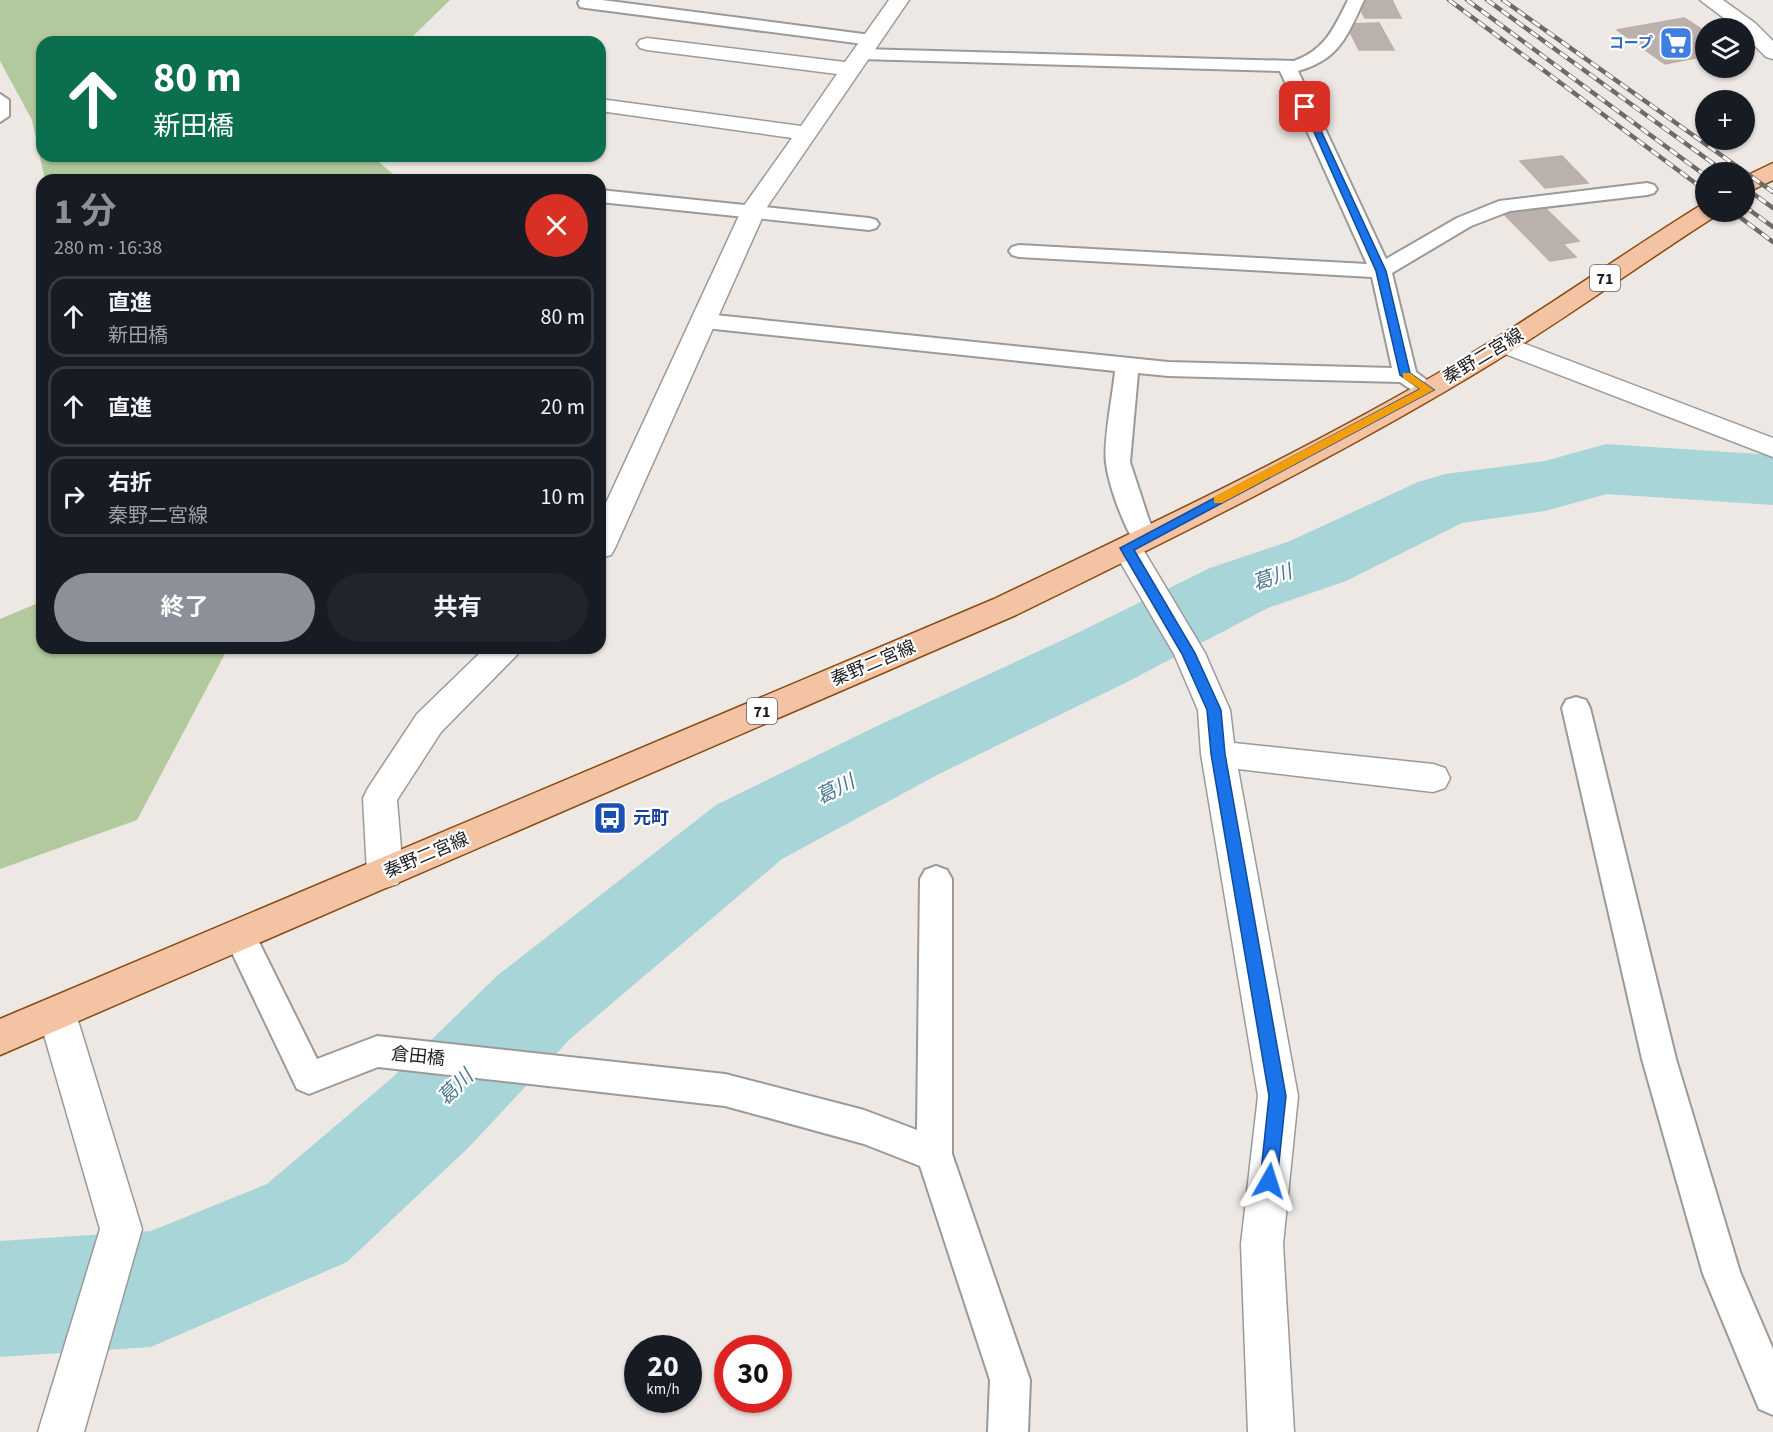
<!DOCTYPE html>
<html lang="ja">
<meta charset="utf-8">
<style>
:root{--surface:#171b24;--page:#20242c;--text:#f1f3f6;--muted:#9ea1a6;--line:#363941;--accent:#8c9099}
body{margin:0;font-family:"Source Sans 3","Noto Sans JP",sans-serif;background:var(--page);color:var(--text);height:100vh;display:flex;flex-direction:column;font-size:22px;white-space:nowrap}
*{box-sizing:border-box;margin:0}
p{font-size:20px;color:var(--muted)}
.icon{flex:none;width:33px;height:33px;fill:none;stroke:currentColor;stroke-width:2;stroke-linecap:round;stroke-linejoin:round}
.map{position:relative;flex:1;overflow:hidden}
.sheet{position:absolute;left:36px;top:174px;width:570px;height:480px;display:flex;flex-direction:column;background:var(--surface);border-radius:18px;box-shadow:0 2px 4px #0004}
.sheet>*{flex:none}
.banner{position:absolute;left:36px;top:36px;width:570px;height:126px;border-radius:18px;box-shadow:0 2px 4px #0004;background:#0b6e4f;color:#fff;overflow:hidden}
.tools{position:absolute;left:1695px;top:18px;display:grid;gap:12px}
.tools a{display:grid;place-items:center;width:60px;height:60px;border-radius:50%;background:var(--surface);box-shadow:0 2px 4px #0004;font-size:30px}
.speed{position:absolute;left:624px;top:1335px;display:flex;gap:12px;font-size:30px;font-weight:700;text-align:center}
.speed>*{display:grid;place-content:center;width:78px;height:78px;border-radius:50%;background:var(--surface);box-shadow:0 2px 4px #0004;line-height:1}
.speed small{font-size:15px;font-weight:400}
.speed .limit{border:9px solid #d22;background:#fff;color:#111}
.pin{position:absolute;display:grid;place-items:center;width:51px;height:51px;color:#fff;margin:-26px;border-radius:12px;box-shadow:0 3px 9px #0006}
.me{position:absolute;width:66px;margin:-33px;rotate:6deg;stroke-linejoin:round;filter:drop-shadow(0 0 4px #0008)}
.turn{display:flex;align-items:center;gap:21px;height:126px;padding:0 18px;font-size:27px}
.turn .icon{width:78px;height:78px;stroke-width:2.5}
.turn b{display:block;font-size:42px;line-height:51px}
.round{display:grid;place-items:center;flex:none;width:63px;height:63px;border-radius:32px;background:var(--page)}
.summary{display:flex;align-items:center;justify-content:space-between;height:102px;padding:0 18px}
h1{font-size:36px;font-weight:700;line-height:45px;color:var(--accent)}
.primary-button{display:flex;gap:12px;margin-top:auto;padding:12px 18px}
.primary-button a{flex:1;height:69px;border-radius:36px;background:var(--accent);color:#fff;font-size:24px;font-weight:700;line-height:69px;text-align:center}
.primary-button a+a{background:var(--page);color:var(--text)}
ul{padding:0;list-style:none}
li{display:flex;align-items:center;gap:18px;height:81px;margin:0 12px 9px;padding:0 6px;border:3px solid var(--line);border-radius:18px}
li div{flex:1}
li b{display:block;font-size:22px}
li em{font-style:normal}
.map>svg:first-child{display:block}
</style>
<div class="map">
<svg width="1773" height="1432" viewBox="0 0 1773 1432">
<rect width="100%" height="100%" fill="#ede8e4"/>
<g fill="#b1c99c">
<polygon points="0,0 450,0 407,42 42,42 42,156 372,156 400,180 45,180 32,120 0,61"/>
<polygon points="42,593 42,648 228,648 137,820 0,869 0,619 38,603"/>
</g>
<g fill="none" stroke-linecap="round" stroke-linejoin="round">
<polygon fill="#a8d5d7" fill-rule="evenodd" points="1606,444 1773,455 1773,505 1607,494 1545,511 1462,523 1346,581 1268,608 1127,682 939,774 782,859 570,1039 469,1147 347,1262 151,1347 0,1357 0,1241 151,1231 267,1184 393,1077 498,975 716,805 877,726 1067,638 1210,568 1290,541 1418,482 1445,474 1545,461"/>
</g>
<g fill="#bab1ad" stroke="#beada7" stroke-width="1.5">
<polygon points="1367,0 1392,0 1401,18 1365,18 1356,1"/>
<polygon points="1684,18 1706,32 1706,56 1665,64 1617,30"/>
<polygon points="1379,23 1394,50 1359,50 1346,24"/>
<polygon points="1562,156 1588,183 1545,188 1520,161"/>
<polygon points="1543,206 1579,241 1563,244 1576,257 1550,261 1502,212"/>
</g>
<g fill="none" stroke-linecap="round" stroke-linejoin="round">
<defs>
<g id="service">
<polygon points="580,0 602,0 871,35 880,40 871,45 586,8 580,7 578,3"/>
<path d="M1348 0H1364C1347 36 1340 59 1298 71L1386 259 1457 218 1499 201 1647 183 1654 185 1657 189 1654 193 1647 195 1510 211 1471 226 1392 273 1416 372 1440 390 1436 395C1421 399 1412 390 1400 382L1168 376 1138 373 1130 462 1149 520 1158 539 1154 545 1145 548 1136 545C1123 524 1109 487 1106 463 1103 442 1113 394 1115 371L705 328 697 326 694 321 697 316 705 314 1168 362 1392 368 1372 277 1019 257 1012 255 1009 251 1012 247 1019 245 1367 264 1280 71 861 59 852 54 861 49 1294 61C1325 50 1334 28 1348 0Z"/>
<polygon points="0,94 9,100 9,116 0,122"/>
<polygon points="600,190 869,218 876,220 879,224 876,228 869,230 600,202"/>
<polygon points="1576,697 1586,700 1590,708 1676,1059 1740,1272 1773,1349 1773,1415 1759,1409 1703,1274 1642,1059 1562,708 1566,700"/>
<polygon points="936,866 947,870 952,879 952,1154 1030,1380 1028,1432 988,1432 990,1380 920,1166 864,1144 725,1106 378,1067 309,1094 297,1089 223,934 228,924 239,920 250,924 317,1059 377,1036 725,1074 864,1110 917,1130 920,879 925,870"/>
</g>
<g id="minor">
<polygon points="889,0 909,0 767,207 615,548 611,555 600,558 600,516 743,207 792,138 600,111 600,99 801,126 837,74 647,50 640,48 637,44 640,40 647,38 845,62"/>
<polygon points="1700,0 1723,0 1755,23 1773,41 1773,59 1766,57 1744,35 1744,28 1737,28"/>
<polygon points="1127,538 1138,541 1205,653 1230,710 1234,743 1433,764 1445,768 1450,778 1445,788 1433,792 1238,769 1298,1096 1283,1244 1294,1432 1248,1432 1241,1244 1258,1096 1201,754 1198,710 1174,654 1112,548 1116,541"/>
<polygon points="485,648 521,648 516,656 441,732 397,800 403,873 398,884 385,888 372,884 367,873 363,798 368,788 417,714"/>
<polygon points="57,997 71,1002 76,1014 142,1229 84,1432 38,1432 100,1229 38,1014 43,1002"/>
</g>
<polygon id="tertiary" points="1504,336 1773,438 1773,457 1495,350 1491,344 1495,338"/>
<g id="primary">
<polygon points="1773,163 1773,180 1744,194 1744,177"/>
<path d="M1706 205V212H1717L1714 217C1633 269 1554 327 1471 376 1324 464 1169 540 1016 615L0 1055V1019L994 599C1149 525 1306 451 1454 364 1537 315 1616 258 1698 207Z"/>
</g>
</defs>
<use href="#service" stroke="#9a9a9a" stroke-width="4"/>
<use href="#minor" stroke="#9a9a9a" stroke-width="3"/>
<use href="#tertiary" stroke="#9a9a9a" stroke-width="3"/>
<use href="#primary" stroke="#894b0d" stroke-width="3"/>
<use href="#service" fill="#fff" fill-rule="evenodd"/>
<use href="#minor" fill="#fff" fill-rule="evenodd"/>
<use href="#tertiary" fill="#fff" fill-rule="evenodd"/>
<use href="#primary" fill="#f3c3a3" fill-rule="evenodd"/>
<defs>
<g id="rail">
<polyline points="1449,0 1706,191"/>
<polyline points="1467,0 1706,176"/>
<polyline points="1487,0 1725,172"/>
<polyline points="1503,0 1773,192"/>
<polyline points="1744,187 1773,208"/>
<polyline points="1744,206 1773,227"/>
<polyline points="1733,212 1773,242"/>
</g>
</defs>
<use href="#rail" stroke="#6b6b6b" stroke-width="4.5"/>
<use href="#rail" stroke="#fff" stroke-width="3" stroke-dasharray="9" stroke-linecap="butt"/>
</g>
<polygon fill="#1a73e8" stroke="#114b97" stroke-width="1.5" points="1302,105 1310,107 1386,271 1410,373 1434,390 1134,550 1195,653 1221,710 1225,754 1286,1096 1277,1181 1275,1187 1269,1189 1263,1187 1260,1181 1269,1096 1211,754 1207,710 1182,654 1120,548 1420,389 1400,375 1376,271"/>
<polygon fill="#f59e0b" points="1403,373 1410,373 1434,390 1222,503 1214,503 1214,497 1420,389 1403,378"/>
<defs>
<symbol id="supermarket-square" viewBox="-11 -11 22 22"><rect x="-9" y="-9" width="18" height="18" rx="4" fill="#3f7fe0" stroke="#fff"/><path d="M-6-5.5h2.5l.6 2H6L4.5 2H-2.5L-4.4-4H-6ZM-1.5 3.2a1.3 1.3 0 1 0 .1 0ZM3 3.2a1.3 1.3 0 1 0 .1 0Z" fill="#fff"/></symbol>
<symbol id="bus-square" viewBox="-11 -11 22 22"><rect x="-9" y="-9" width="18" height="18" rx="4" fill="#1a4fb4" stroke="#fff"/><path d="M-5-6H5V4H4V6H2V4H-2V6H-4V4H-5ZM-3.5-4V0h7V-4ZM-3.5 1.2v1.5H-2V1.2ZM2 1.2v1.5H3.5V1.2Z" fill="#fff"/></symbol>
</defs>
<g fill-rule="evenodd">
<use href="#supermarket-square" x="1657" y="24" width="38" height="38"/>
<use href="#bus-square" x="591" y="799" width="38" height="38"/>
</g>
<g text-anchor="middle" stroke-width="4.5" stroke-linejoin="round" paint-order="stroke">
<g font-size="15" font-weight="bold" fill="#366cbe" stroke="#fff" text-anchor="end">
<text x="1653" y="48">コープ</text>
</g>
<g fill="#fff" stroke="#616161" stroke-width="1.5">
<rect x="1590" y="265" width="30" height="26" rx="4.5"/>
<rect x="747" y="698" width="30" height="26" rx="4.5"/>
</g>
<g font-size="16" font-weight="bold" fill="#1d1d1d">
<text x="1605" y="284">71</text>
<text x="762" y="717">71</text>
</g>
<g font-size="18" fill="#1d1d1d" stroke="#fff">
<text transform="translate(1483 356) rotate(-31)" y="6">秦野二宮線</text>
<text transform="translate(873 663) rotate(-23)" y="6">秦野二宮線</text>
<text transform="translate(426 855) rotate(-23)" y="6">秦野二宮線</text>
<text transform="translate(418 1056) rotate(6)" y="6">倉田橋</text>
</g>
<g font-size="18" font-weight="bold" fill="#164399" stroke="#fff" text-anchor="start">
<text x="633" y="824">元町</text>
</g>
<g font-size="20" font-style="italic" fill="#48778e" stroke="#fff">
<text transform="translate(1272 577) rotate(-19)" y="7">葛川</text>
<text transform="translate(835 789) rotate(-27)" y="7">葛川</text>
<text transform="translate(455 1087) rotate(-45)" y="7">葛川</text>
</g>
</g>
</svg>
<div class="tools">
<a><svg class="icon" aria-label="layers" viewBox="0 0 24 24"><path d="M12 4l9 5-9 5-9-5zM3 14l9 5 9-5"/></svg></a>
<a>+</a>
<a>−</a>
</div>
<div class="speed"><div>20<small>km/h</small></div><div class="limit">30</div></div>
<div class="pin" style="left:1305px;top:107px;background:#d93025"><svg class="icon" aria-label="arrive" viewBox="0 0 24 24"><path d="M6 21V4h12l-3 4 3 4H6"/></svg></div>
<svg class="me" style="left:1269px;top:1181px" viewBox="-20 -20 40 40"><path d="M0-17L14 15 0 8-14 15z" fill="#1a73e8" stroke="#fff" stroke-width="4"/></svg>
<div class="banner">
<div class="turn"><svg class="icon" aria-label="ahead" viewBox="0 0 24 24"><path d="M12 20V5M6 11l6-6 6 6"/></svg><div><b>80 m</b>新田橋</div></div>
</div>
<section class="sheet">
<div class="summary"><div><h1>1 分</h1><p>280 m · 16:38</p></div><a class="round" style="background:#d93025;color:#fff"><svg class="icon" aria-label="close" viewBox="0 0 24 24"><path d="M6 6l12 12M18 6L6 18"/></svg></a></div>
<ul>
<li><svg class="icon" aria-label="ahead" viewBox="0 0 24 24"><path d="M12 20V5M6 11l6-6 6 6"/></svg><div><b>直進</b><p>新田橋</p></div><em>80 m</em></li>
<li><svg class="icon" aria-label="ahead" viewBox="0 0 24 24"><path d="M12 20V5M6 11l6-6 6 6"/></svg><div><b>直進</b></div><em>20 m</em></li>
<li><svg class="icon" aria-label="right" viewBox="0 0 24 24"><path d="M7 20v-9h11M14 6l5 5-5 5"/></svg><div><b>右折</b><p>秦野二宮線</p></div><em>10 m</em></li>
</ul>
<div class="primary-button"><a>終了</a><a>共有</a></div>
</section>
</div>
